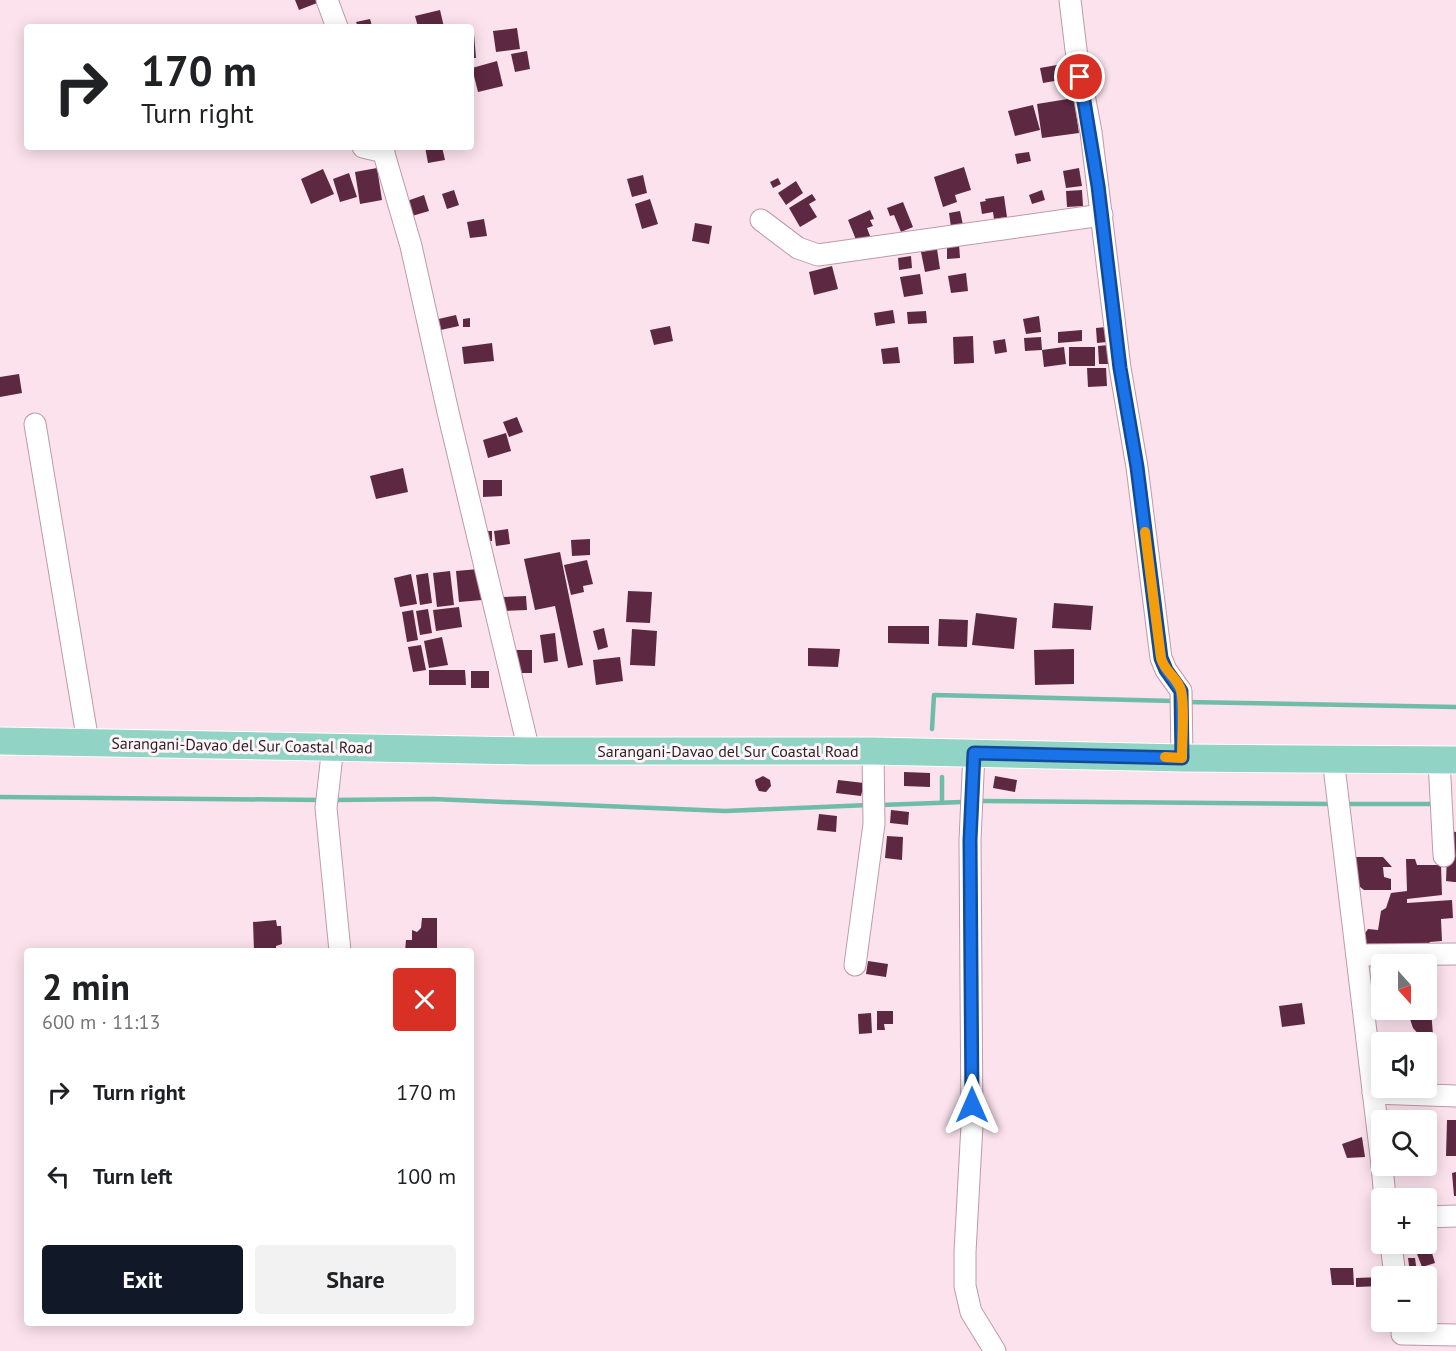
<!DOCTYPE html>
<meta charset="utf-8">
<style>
:root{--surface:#fff;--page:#f2f2f2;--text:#202124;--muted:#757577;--accent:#111827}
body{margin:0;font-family:"PT Sans",sans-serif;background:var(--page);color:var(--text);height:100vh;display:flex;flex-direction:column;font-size:22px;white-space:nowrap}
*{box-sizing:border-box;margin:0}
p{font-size:20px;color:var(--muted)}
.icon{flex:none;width:33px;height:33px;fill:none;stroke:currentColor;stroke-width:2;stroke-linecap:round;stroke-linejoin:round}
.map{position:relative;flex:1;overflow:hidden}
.panel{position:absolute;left:24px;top:948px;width:450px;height:378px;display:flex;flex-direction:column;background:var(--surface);border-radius:6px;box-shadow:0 3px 15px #0003}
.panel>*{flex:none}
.guide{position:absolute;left:24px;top:24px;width:450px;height:126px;border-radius:6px;box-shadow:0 3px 15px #0003;background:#fff;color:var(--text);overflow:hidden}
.needle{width:39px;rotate:159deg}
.tools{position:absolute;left:1371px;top:954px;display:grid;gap:12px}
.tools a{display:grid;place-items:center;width:66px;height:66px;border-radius:6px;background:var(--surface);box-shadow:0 3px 15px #0003;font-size:30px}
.pin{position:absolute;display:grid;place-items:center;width:51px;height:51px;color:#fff;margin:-26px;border:3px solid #fff;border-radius:50%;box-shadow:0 2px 6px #0007}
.me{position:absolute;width:66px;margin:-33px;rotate:0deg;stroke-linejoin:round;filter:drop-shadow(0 0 4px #0008)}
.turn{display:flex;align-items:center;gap:21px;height:126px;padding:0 18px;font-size:27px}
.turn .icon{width:78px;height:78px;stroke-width:2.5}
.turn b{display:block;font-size:42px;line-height:51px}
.round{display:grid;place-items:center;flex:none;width:63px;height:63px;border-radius:6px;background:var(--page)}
.headline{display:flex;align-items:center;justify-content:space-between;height:102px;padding:0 18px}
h1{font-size:36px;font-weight:600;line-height:45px}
.primary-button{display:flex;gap:12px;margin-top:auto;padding:12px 18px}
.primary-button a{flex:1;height:69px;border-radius:6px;background:var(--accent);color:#fff;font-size:24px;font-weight:600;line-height:69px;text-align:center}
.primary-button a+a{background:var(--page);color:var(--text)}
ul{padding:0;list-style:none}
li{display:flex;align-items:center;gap:18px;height:84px;padding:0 18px}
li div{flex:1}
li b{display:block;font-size:22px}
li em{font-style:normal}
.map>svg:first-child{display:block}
</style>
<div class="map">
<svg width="1456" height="1351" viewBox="0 0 1456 1351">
<rect width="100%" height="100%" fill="#fbe2ec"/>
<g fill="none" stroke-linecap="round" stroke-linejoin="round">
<g stroke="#6fbca8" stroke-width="4.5">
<polyline points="1186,702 1456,707"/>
<polyline points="932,729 934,695 1174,701"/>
<polyline points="942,777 942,802"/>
<polyline points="0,797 321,800"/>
<polyline points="332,800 433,799 725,811 869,805"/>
<polyline points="978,801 1333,804"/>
<polyline points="1344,804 1435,804"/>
<polyline points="881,805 962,802"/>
</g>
</g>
<g fill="#5d2942">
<polygon points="295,0 316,0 317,3 299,10"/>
<polygon points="440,10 444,27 418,27 415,16"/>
<polygon points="370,19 372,26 358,27 356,22"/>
<polygon points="517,28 520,49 496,52 493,31"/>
<polygon points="471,34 474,34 476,58 471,58"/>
<polygon points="527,51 530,69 515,72 511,54"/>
<polygon points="497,61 503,86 478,92 472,68"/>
<polygon points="1057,65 1060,80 1043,83 1040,68"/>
<polygon points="1074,98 1079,133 1042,138 1037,104"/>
<polygon points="1033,105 1040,130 1015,136 1008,111"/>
<polygon points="425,147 442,147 445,160 428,163"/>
<polygon points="1029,152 1031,161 1017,164 1015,154"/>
<polygon points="964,167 971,190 955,195 957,202 943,207 934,177"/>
<polygon points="377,168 382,200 360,204 355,172"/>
<polygon points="1079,168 1082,186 1066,188 1063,171"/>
<polygon points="323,169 334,194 311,204 301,179"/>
<polygon points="349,173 357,197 340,202 333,179"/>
<polygon points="643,175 647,193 632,197 627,179"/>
<polygon points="778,178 781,184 773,188 770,182"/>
<polygon points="796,181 803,193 786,205 778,193"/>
<polygon points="454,190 459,205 447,209 442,194"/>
<polygon points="1042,190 1045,200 1032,204 1029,195"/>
<polygon points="1082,190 1083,206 1067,207 1066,191"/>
<polygon points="812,194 816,200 809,204 817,217 800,227 789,208"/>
<polygon points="424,195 429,211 412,216 407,201"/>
<polygon points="1004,196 1007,217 994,219 993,212 982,214 980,202 986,201 985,199"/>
<polygon points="650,199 658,224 642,229 635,204"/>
<polygon points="903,202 913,227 901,232 894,215 890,216 887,208"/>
<polygon points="870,210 874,219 870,220 873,226 867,228 872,241 859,247 848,220"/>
<polygon points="960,211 963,225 951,227 949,213"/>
<polygon points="484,219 487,236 470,238 467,222"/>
<polygon points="695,223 712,226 709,244 692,241"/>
<polygon points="959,244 960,258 947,259 947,245"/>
<polygon points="937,249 940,269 925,272 921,252"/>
<polygon points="911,256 912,268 899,270 898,258"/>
<polygon points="832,266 838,289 814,295 809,272"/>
<polygon points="966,273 968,291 951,293 948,276"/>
<polygon points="920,274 923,294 904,297 900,277"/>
<polygon points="893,310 895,323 876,326 874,313"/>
<polygon points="926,311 927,323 908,324 907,312"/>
<polygon points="456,315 459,326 436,331 434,320"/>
<polygon points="1039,316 1041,332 1026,334 1023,319"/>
<polygon points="470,318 470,327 463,327 463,319"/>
<polygon points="670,326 673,341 654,345 650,330"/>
<polygon points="1106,327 1107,342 1097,343 1096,328"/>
<polygon points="1082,330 1082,341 1058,343 1058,332"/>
<polygon points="973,336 974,363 954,364 953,337"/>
<polygon points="1041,337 1042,350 1025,351 1024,338"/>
<polygon points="1005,339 1007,352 995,354 993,341"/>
<polygon points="492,343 494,361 464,364 462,347"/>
<polygon points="1109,345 1110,364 1099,364 1098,346"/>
<polygon points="898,347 900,363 883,364 881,349"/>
<polygon points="1064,347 1066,364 1044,367 1042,350"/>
<rect x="1069" y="347" width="26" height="19"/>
<polygon points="1087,368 1106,368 1107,386 1088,387"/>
<polygon points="19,374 22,393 0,397 0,377"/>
<polygon points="517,417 523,432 509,437 503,422"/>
<polygon points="506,433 511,451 488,458 483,440"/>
<polygon points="403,468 408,492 376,499 370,476"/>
<polygon points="483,480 502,480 502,496 483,497"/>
<polygon points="508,529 510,544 496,546 494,531"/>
<rect x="483" y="531" width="9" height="10"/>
<polygon points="590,539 590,555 572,556 571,540"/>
<polygon points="560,552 583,665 568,668 555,606 535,610 524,559"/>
<polygon points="587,560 593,584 583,586 584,592 571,595 564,565"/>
<polygon points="479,569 482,600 459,602 456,571"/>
<polygon points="450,571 454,605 437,607 433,573"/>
<polygon points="428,573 432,603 420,605 416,575"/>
<polygon points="411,574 417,604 400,607 394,578"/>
<polygon points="628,591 652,592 650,623 626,622"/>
<polygon points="526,596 527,610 503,611 503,597"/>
<polygon points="1054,603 1093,606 1091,630 1052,628"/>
<polygon points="459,607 462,627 436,631 433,610"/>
<polygon points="428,609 432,633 420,635 416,611"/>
<polygon points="413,610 418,640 407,642 402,612"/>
<polygon points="976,613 1017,618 1014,649 972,645"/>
<polygon points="939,619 968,620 967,647 938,646"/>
<polygon points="888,626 929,626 929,644 888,643"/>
<polygon points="604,628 608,647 598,650 593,631"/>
<polygon points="632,629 657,631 655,666 630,665"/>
<polygon points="555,633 558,661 544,663 540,635"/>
<polygon points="442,637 448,665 429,668 424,641"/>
<polygon points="421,645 426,670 413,672 408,647"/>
<polygon points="808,648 840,649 838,667 808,666"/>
<polygon points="1074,649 1074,684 1035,685 1034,650"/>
<rect x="515" y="650" width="17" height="23"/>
<polygon points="620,657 623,681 596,685 593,660"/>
<polygon points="429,670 465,670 466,685 429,685"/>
<rect x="471" y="671" width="18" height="17"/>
<polygon points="904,772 930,773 930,787 904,786"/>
<polygon points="763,776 770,780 771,786 766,792 759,791 756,785 755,780"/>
<polygon points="995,776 1017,780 1015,792 993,788"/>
<polygon points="838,780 864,783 861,796 836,793"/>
<polygon points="891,810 909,812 908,825 890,823"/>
<polygon points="819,814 837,816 836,832 817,830"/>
<polygon points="1448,831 1456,832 1456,882 1454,882 1446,881"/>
<polygon points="887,836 903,837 902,860 885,858"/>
<polygon points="1353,857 1383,857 1392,867 1383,867 1384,877 1391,879 1391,890 1364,890 1355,883"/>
<polygon points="1406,859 1415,859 1417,865 1441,865 1442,895 1407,899 1407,903 1452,900 1453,918 1441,919 1442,941 1430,942 1422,953 1363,949 1363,936 1368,929 1378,930 1381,911 1386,908 1391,893 1407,891"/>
<polygon points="422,918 437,918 437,951 405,951 406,940 412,940 412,930 417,932 421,928"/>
<polygon points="276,920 277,926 281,926 282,944 276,946 276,951 254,951 253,922"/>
<polygon points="868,961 888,964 886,977 866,974"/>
<polygon points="1426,984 1429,984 1433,1035 1420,1036 1413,1028 1407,1010 1426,1010"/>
<polygon points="1302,1003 1305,1024 1282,1027 1279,1006"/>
<polygon points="877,1011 893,1011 893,1024 884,1024 885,1030 877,1030"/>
<polygon points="871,1013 872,1033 859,1034 858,1014"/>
<polygon points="1373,1041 1382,1041 1382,1071 1375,1071"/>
<polygon points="1447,1120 1456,1120 1456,1156 1446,1156"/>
<polygon points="1362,1137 1365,1157 1347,1158 1342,1144"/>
<polygon points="1456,1172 1456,1196 1454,1196 1452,1173"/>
<polygon points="1429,1243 1435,1263 1422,1267 1414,1246"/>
<polygon points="1408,1258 1415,1258 1416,1266 1424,1269 1424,1273 1410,1273"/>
<polygon points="1330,1268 1353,1268 1354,1285 1332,1285"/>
<polygon points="1382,1277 1382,1286 1356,1287 1356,1278"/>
</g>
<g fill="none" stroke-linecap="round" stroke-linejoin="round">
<defs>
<g id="minor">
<polyline points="327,0 337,27"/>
<polyline points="1070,0 1077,58 1091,132 1120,368 1137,467 1161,658 1166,670 1181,691 1182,758"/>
<polyline points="363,147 384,152"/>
<polyline points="382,147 411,246 448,412 529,751"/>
<polyline points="761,220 798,248 818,255 1102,215"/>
<polyline points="35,424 88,742"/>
<polyline points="333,746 326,808 340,951"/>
<polyline points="974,753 970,840 972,1125 965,1252 965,1286 971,1312 995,1351"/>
<polyline points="1333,758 1382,1165"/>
<polyline points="1439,760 1444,856"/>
<polyline points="1357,955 1456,954"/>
<polyline points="855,965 874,824 873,751"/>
<polyline points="1373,1093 1456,1096"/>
<polyline points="1382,1166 1385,1198"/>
<polyline points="1426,1217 1456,1216"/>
<polyline points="1391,1244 1395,1276"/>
<polyline points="1402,1334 1456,1335"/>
</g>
<polyline id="major" points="0,741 529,751 873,751 1182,758 1456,760"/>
</defs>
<use href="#minor" stroke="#bf9aa9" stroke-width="23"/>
<use href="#major" stroke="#fff" stroke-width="29"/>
<use href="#minor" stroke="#fff" stroke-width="21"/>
<use href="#major" stroke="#91d3c4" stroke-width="27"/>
</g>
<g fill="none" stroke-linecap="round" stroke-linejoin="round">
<defs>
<polyline id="route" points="972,1105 970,840 974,753 1182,758 1181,691 1166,670 1161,658 1137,467 1120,368 1098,186 1080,77"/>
</defs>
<use href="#route" stroke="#114b97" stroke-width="15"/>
<use href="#route" stroke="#1a73e8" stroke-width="10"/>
<path stroke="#f59e0b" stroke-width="10" d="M1145 532 1161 658C1164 671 1177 677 1181 690 1185 706 1182 740 1182 758L1165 757"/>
</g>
<g text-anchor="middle" stroke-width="6" stroke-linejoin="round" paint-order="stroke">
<g font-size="16" fill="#2d1f25" stroke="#fdf5f8">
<text transform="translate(242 745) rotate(1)" y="6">Sarangani-Davao del Sur Coastal Road</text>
<text x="728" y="757">Sarangani-Davao del Sur Coastal Road</text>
</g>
</g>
</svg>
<div class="tools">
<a><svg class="needle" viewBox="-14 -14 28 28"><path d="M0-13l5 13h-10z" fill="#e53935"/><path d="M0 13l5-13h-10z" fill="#757577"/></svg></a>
<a><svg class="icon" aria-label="sound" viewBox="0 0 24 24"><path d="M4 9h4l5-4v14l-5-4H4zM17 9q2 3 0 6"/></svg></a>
<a><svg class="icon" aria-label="search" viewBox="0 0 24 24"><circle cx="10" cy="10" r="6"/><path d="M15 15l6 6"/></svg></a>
<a>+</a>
<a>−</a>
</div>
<div class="pin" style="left:1080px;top:77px;background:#d93025"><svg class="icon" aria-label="arrive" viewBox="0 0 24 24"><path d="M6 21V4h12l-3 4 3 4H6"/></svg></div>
<svg class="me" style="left:972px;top:1105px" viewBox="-20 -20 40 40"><path d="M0-17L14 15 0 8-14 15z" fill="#1a73e8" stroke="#fff" stroke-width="4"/></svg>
<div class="guide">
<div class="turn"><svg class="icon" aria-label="right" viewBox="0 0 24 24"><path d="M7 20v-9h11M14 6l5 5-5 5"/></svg><div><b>170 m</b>Turn right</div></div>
</div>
<section class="panel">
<div class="headline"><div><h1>2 min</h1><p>600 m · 11:13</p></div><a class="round" style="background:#d93025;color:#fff"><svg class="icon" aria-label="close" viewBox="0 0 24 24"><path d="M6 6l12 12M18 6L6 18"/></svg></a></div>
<ul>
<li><svg class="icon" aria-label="right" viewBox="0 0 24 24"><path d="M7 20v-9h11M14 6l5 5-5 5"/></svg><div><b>Turn right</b></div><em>170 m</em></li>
<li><svg class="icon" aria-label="left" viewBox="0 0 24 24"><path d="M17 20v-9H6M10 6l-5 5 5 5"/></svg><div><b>Turn left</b></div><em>100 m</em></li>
</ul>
<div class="primary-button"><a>Exit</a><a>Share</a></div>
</section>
</div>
